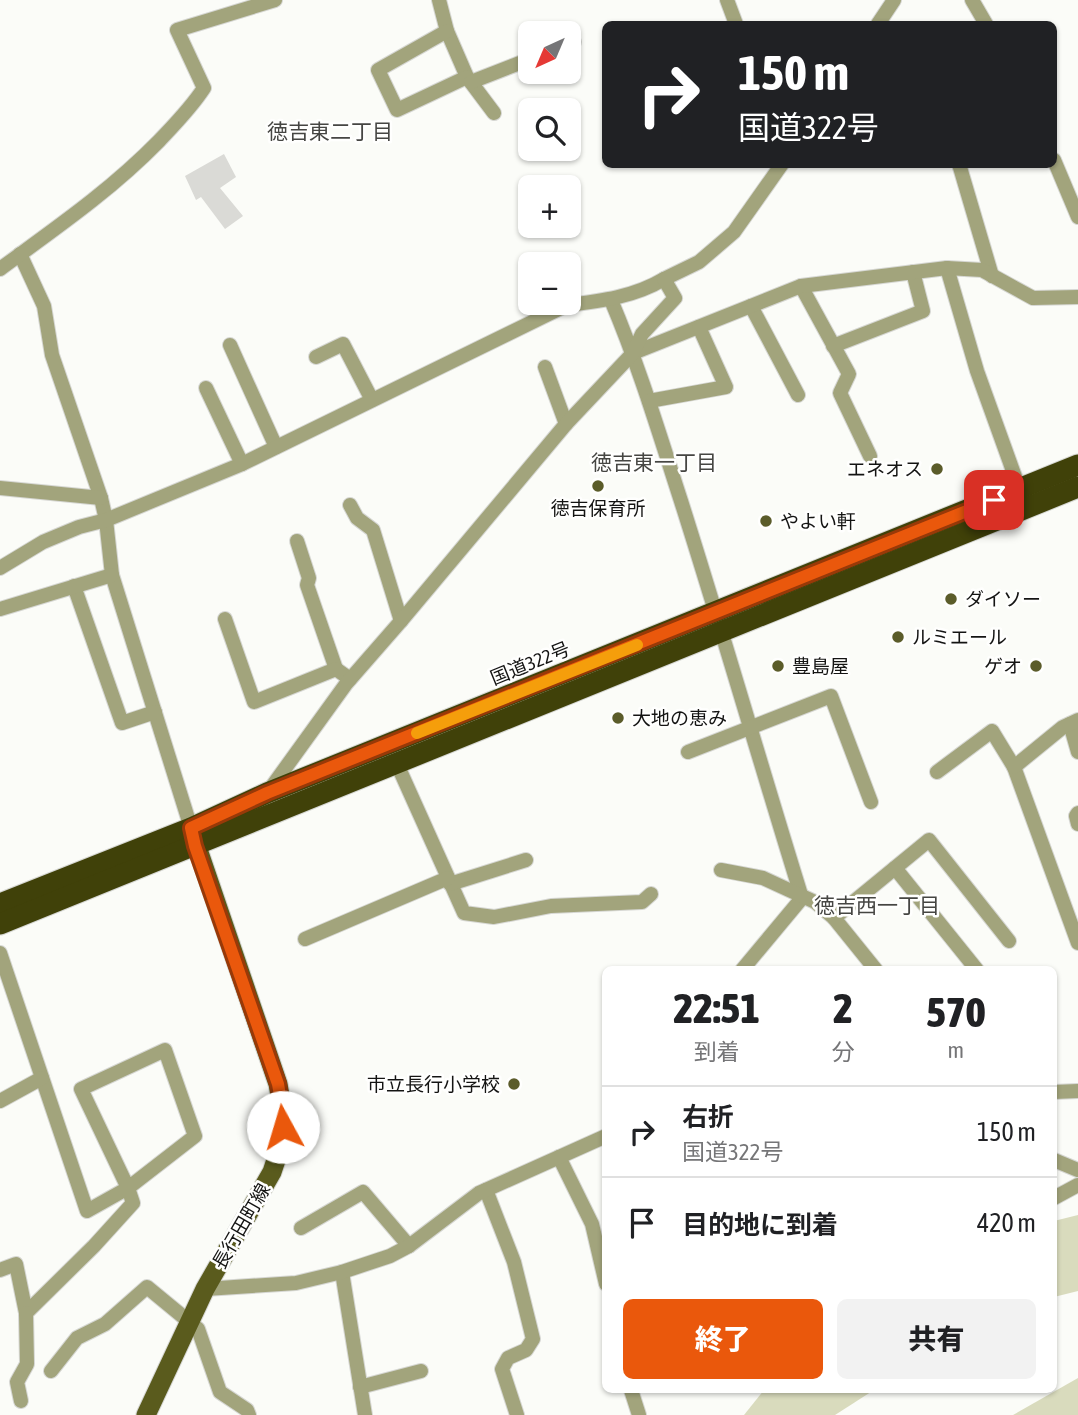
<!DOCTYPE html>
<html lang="ja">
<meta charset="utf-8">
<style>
:root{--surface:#fff;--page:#f2f2f2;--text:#202124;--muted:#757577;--line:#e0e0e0;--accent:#ea580c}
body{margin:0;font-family:"Asap Condensed","Noto Sans JP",sans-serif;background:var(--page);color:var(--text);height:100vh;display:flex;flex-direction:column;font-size:26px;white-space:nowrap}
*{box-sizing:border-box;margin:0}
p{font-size:23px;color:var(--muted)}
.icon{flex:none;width:38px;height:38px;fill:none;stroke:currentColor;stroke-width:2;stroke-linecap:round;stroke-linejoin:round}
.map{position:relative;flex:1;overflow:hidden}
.details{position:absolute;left:602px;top:966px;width:455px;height:427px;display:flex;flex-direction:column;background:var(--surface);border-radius:10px;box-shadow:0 2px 5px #0004}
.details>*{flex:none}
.banner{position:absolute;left:602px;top:21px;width:455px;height:147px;border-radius:10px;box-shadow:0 2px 5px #0004;background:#202124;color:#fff;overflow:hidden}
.needle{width:46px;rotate:224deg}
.fabs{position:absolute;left:518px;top:21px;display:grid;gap:14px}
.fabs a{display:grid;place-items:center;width:63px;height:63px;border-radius:10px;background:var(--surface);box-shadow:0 2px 5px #0004;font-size:35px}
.pin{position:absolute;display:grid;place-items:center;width:60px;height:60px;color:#fff;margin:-30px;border-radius:14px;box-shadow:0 4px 10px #0006}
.me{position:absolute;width:77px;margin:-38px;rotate:354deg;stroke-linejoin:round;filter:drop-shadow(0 0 5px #0008)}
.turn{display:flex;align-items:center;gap:24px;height:147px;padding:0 21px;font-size:32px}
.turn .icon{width:91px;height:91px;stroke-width:2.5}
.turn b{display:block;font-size:49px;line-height:60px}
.eta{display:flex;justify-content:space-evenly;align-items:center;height:119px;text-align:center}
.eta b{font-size:42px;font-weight:800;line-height:49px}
.action{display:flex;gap:14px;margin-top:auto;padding:14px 21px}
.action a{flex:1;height:80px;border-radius:10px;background:var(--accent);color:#fff;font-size:28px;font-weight:800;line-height:80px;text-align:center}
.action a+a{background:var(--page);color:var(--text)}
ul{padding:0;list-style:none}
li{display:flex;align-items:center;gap:21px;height:91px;padding:0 21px;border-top:2px solid var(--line)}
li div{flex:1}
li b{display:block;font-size:26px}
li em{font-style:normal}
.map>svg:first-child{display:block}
</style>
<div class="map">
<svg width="1078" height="1415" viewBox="0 0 1078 1415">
<rect width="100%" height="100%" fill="#fbfcf8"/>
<g fill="#d9dbbd">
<polygon points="1078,1215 1078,1291 1054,1297 1054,1221"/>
<polygon points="1078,1378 1078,1415 1013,1415"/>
<polygon points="764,1390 874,1390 835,1415 744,1415"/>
</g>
<polygon fill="#dadad6" points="224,154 236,177 220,188 243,216 225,229 201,197 196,200 185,176"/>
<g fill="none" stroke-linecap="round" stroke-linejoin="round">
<defs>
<g id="minor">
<polyline points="439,0 447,31 467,77 494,113"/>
<polyline points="727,0 736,24"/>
<polyline points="972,0 986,24"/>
<polyline points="878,24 894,0"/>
<polyline points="447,31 378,70 397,110 467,77"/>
<polyline points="569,44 574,42"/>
<polyline points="471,82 530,59"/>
<polyline points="1054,160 1078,217"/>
<polyline points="959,164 992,276"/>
<polyline points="20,254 44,306 52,355 101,498 106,520 112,575 191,828"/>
<polyline points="947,268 977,371 1022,496"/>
<path d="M0 269C56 228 110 191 159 141 175 124 191 108 204 88L177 30 275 0"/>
<polyline points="801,286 849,374 840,393 870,456"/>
<path d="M611 300C639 366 659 433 681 501 723 633 761 766 802 898L742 970"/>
<polyline points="751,306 798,395"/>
<polyline points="230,345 276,447"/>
<polyline points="833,346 923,311 913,272"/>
<polyline points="633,353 801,286 947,268 982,270 1033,298 1078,297"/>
<polyline points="316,357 343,344 372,400"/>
<polyline points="545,367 566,424"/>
<polyline points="206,388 242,464"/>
<polyline points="649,401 726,387 699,327"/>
<polyline points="0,488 101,498"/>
<polyline points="350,505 357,518 373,530 401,621"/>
<polyline points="297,541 309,578 307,585 336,669"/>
<path d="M0 568 43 542 79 527 106 520 242 464 567 305C601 301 634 297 664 279"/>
<polyline points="74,586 122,723 155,712"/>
<polyline points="0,609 112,575"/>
<polyline points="225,619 254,702 336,669 350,679"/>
<polyline points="1070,724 1078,752"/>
<polyline points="688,752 831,696 871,802"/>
<polyline points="397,764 464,913 494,917 551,906 642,902 651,894"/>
<polyline points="1014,767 1078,943"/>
<polyline points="937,772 992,731 1014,767 1063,727 1078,720"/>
<polyline points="268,792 346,684 401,621 566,424 633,353 642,334 675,298 664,279 699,262 734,232 782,164"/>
<polyline points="1078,813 1076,816 1078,824"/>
<polyline points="895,868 977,970"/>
<polyline points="721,870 763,878 815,902 834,918"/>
<polyline points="450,884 526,860"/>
<polyline points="305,939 448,878"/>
<polyline points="0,953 87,1211 128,1188 195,1136 165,1050 81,1089 128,1188 133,1203 94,1246 26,1313 16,1264 0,1270"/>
<polyline points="876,970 834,918 929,840 1009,941"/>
<polyline points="1054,1092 1078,1091"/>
<polyline points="0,1101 42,1078"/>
<polyline points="559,1157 592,1224 606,1284"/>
<polyline points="1054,1160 1078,1170"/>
<polyline points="486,1190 514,1262 533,1339 526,1350 508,1358 502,1369 517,1415"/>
<polyline points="1054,1198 1078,1185"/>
<polyline points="301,1228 363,1192 409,1246"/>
<polyline points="342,1272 365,1415"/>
<polyline points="205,1289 296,1283 342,1272 390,1256 409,1246 479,1193 606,1136"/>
<polyline points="51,1371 77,1338 105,1324 147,1287 198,1329 220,1392 247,1410 249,1415"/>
<polyline points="360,1387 421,1371"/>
<polyline points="631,1390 639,1415"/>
<polyline points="21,1401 17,1382 27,1364 26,1313"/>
</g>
<polyline id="major" points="146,1415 205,1289 272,1172 282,1142 283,1113 278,1084 191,829"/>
<g id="highway">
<polyline points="0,904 191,828 267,793 1078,465"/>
<polyline points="0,924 1078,487"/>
</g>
</defs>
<use href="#minor" stroke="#d6d7d3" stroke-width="16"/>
<use href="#major" stroke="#d6d7d3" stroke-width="21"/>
<use href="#highway" stroke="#d6d7d3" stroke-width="23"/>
<use href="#minor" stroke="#a2a47c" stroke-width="14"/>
<use href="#major" stroke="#5a5b1d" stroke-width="19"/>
<use href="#highway" stroke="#404109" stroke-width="21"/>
</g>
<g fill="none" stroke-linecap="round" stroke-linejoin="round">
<defs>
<polyline id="route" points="283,1127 283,1113 278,1084 195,846 191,828 267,793 994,500"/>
</defs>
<use href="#route" stroke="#983908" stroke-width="18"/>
<use href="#route" stroke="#ea580c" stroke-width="12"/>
<polyline stroke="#f59e0b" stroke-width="12" points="417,733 637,645"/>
</g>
<g fill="#5b5c2a" stroke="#fffffe" stroke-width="2.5">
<circle cx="937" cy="469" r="7"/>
<circle cx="598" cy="486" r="7"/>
<circle cx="766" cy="521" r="7"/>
<circle cx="951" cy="599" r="7"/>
<circle cx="898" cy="637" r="7"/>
<circle cx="778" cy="666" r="7"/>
<circle cx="1036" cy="666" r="7"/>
<circle cx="618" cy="718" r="7"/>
<circle cx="514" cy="1084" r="7"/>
</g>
<g text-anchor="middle" stroke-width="5" stroke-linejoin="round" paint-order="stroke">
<g font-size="19" fill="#141413" stroke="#fffffe" text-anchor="start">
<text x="923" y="476" text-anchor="end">エネオス</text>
<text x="598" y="515" text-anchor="middle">徳吉保育所</text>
<text x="780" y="528">やよい軒</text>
<text x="965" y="606">ダイソー</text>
<text x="912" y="644">ルミエール</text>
<text x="792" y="673">豊島屋</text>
<text x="1022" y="673" text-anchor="end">ゲオ</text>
<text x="632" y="725">大地の恵み</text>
<text x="500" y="1091" text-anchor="end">市立長行小学校</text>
</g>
<g font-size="19" fill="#141413" stroke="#fffffe">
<text transform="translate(530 663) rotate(-22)" y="7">国道322号</text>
<text transform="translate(241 1226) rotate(-60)" y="7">長行田町線</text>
</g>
<g font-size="21" fill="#464643" stroke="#fffffe">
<text x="330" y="139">徳吉東二丁目</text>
<text x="654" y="470">徳吉東一丁目</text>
<text x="877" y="913">徳吉西一丁目</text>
</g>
</g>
</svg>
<div class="fabs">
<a><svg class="needle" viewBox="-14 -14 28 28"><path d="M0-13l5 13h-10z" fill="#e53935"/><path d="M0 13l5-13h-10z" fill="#757577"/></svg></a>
<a><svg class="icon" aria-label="search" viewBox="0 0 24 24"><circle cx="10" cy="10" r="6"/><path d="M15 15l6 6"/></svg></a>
<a>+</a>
<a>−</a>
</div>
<div class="pin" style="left:994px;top:500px;background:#d93025"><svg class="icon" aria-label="arrive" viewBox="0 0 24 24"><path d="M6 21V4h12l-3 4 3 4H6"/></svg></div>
<svg class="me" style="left:283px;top:1127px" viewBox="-20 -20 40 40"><circle r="19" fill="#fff"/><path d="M0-13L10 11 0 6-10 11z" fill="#ea580c"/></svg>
<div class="banner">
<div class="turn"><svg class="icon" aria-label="right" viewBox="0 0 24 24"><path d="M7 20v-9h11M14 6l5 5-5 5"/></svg><div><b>150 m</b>国道322号</div></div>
</div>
<section class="details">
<div class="eta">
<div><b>22:51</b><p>到着</p></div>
<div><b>2</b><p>分</p></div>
<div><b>570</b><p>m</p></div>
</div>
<ul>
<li><svg class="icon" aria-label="right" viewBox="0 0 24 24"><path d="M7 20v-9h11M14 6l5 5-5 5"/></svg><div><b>右折</b><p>国道322号</p></div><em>150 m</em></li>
<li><svg class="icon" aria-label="arrive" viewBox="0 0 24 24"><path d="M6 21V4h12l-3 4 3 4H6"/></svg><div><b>目的地に到着</b></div><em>420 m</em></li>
</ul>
<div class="action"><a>終了</a><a>共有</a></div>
</section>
</div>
